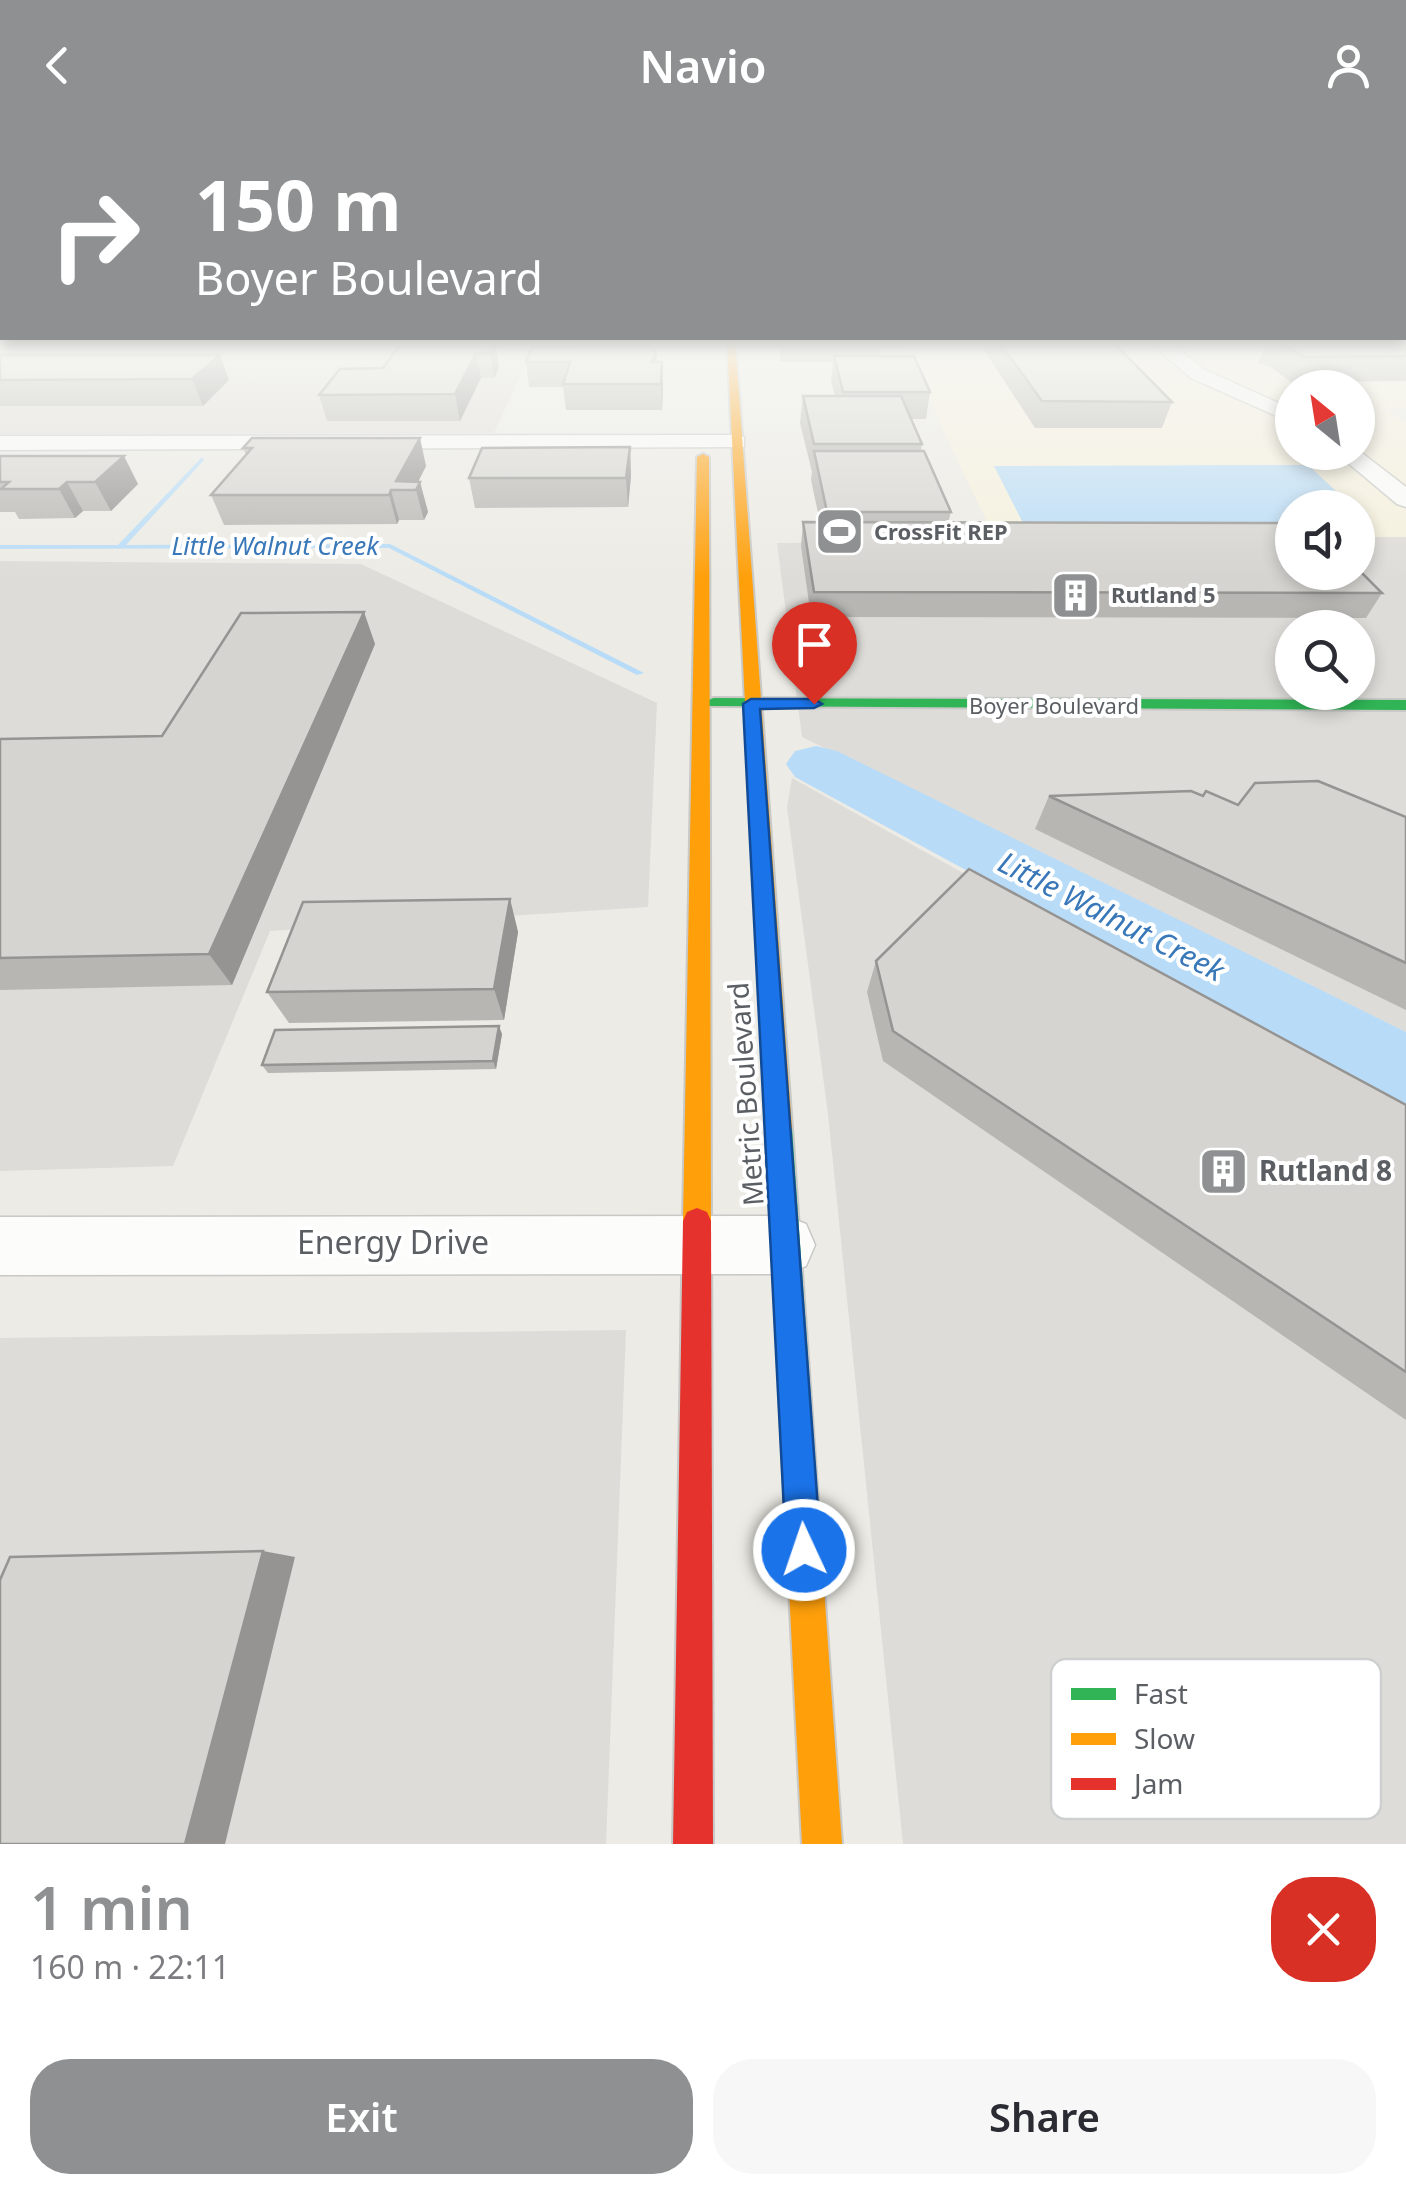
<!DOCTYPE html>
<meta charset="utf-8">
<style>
:root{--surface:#fff;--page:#f7f7f7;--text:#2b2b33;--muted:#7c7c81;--accent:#8e9091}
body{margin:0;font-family:"Noto Sans",sans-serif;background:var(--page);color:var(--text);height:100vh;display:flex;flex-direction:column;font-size:38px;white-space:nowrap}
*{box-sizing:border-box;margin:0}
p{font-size:32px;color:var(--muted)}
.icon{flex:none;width:55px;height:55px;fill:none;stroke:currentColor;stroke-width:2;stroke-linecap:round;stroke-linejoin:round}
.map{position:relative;height:1714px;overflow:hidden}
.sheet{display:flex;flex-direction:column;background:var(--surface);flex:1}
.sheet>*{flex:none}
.hud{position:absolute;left:0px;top:0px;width:1408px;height:210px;box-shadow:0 5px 15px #0003;background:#8e9091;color:#fff;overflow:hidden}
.needle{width:65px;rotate:330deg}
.tools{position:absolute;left:1275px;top:240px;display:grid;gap:20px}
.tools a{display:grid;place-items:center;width:100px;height:100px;border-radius:50%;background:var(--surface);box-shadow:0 5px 15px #0003;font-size:50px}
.pin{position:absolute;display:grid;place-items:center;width:85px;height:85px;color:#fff;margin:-102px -42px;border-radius:50% 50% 50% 0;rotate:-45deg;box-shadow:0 0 10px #0007}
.pin .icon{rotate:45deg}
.me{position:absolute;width:110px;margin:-55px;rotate:357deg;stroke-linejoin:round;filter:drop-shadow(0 0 8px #0008)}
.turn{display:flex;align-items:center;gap:35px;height:210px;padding:0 30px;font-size:45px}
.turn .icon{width:130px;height:130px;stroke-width:2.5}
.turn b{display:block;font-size:70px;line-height:85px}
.round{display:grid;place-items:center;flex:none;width:105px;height:105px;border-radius:40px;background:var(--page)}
.summary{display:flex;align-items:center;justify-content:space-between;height:170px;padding:0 30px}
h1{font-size:60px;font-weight:600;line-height:75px;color:var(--accent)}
.button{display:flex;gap:20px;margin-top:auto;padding:20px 30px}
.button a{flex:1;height:115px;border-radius:40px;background:var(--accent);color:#fff;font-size:40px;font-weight:600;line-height:115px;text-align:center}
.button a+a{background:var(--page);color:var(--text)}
header{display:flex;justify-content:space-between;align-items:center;height:130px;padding:0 30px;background:var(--accent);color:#fff;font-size:45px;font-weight:600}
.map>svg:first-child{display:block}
</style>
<header><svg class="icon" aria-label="back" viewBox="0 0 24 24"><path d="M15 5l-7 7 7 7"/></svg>Navio<svg class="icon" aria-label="person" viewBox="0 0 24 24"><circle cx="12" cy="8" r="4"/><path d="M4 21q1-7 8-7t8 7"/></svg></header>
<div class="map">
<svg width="1406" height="1714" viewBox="0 0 1406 1714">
<rect width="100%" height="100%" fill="#ecebe5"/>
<path fill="#f6f1dd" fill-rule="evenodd" d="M900 209H1406V278H1384L1406 293V407H1358V378H1292L996 411ZM1292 258H1358V322H1292Z"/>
<g fill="#dedcd8" fill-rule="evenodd">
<polygon points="0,209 537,209 494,303 0,304"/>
<path d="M1358 407H1406V902L802 607 777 413 1292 408V442H1358ZM1292 498H1358V562H1292Z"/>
<polygon points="0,431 361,434 657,573 648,777 270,801 173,1036 0,1041"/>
<polygon points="792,648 1406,989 1406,1714 903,1714 828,984 787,677"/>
<polygon points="626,1200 606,1714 0,1714 0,1208"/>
</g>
<polygon fill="#b8dcf7" points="1308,335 1353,377 1292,378 1292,395 1025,397 994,336"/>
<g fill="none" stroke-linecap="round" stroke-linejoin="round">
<polygon fill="#b8dcf7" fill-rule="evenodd" points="202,327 204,330 126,415 390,414 644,543 637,545 389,418 0,419 0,415 118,415"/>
<polygon fill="#b8dcf7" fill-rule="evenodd" points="816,616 837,621 1406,902 1406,974 1377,964 795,647 786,634 795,621"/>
<defs>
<g id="street">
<polygon points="1146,209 1166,209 1205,240 1292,279 1292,293 1191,248"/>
<polygon points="736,305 744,307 744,317 0,320 0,306"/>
<polygon points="1358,320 1406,357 1406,377 1397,374 1335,322"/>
<polygon points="785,1086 806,1094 815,1115 806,1136 785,1144 0,1145 0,1087"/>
</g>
<g id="fast">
<polygon points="714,568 1406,570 1406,580 708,576 708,570"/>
<polygon points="779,987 788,990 792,998 820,1400 815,1412 803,1417 791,1412 786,1400 766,998 770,990"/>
</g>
<g id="slow">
<polygon points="727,209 735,209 792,998 788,1006 779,1009 770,1006 766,998"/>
<polygon points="703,324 709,327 711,1091 707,1100 697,1104 687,1100 683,1091 697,327"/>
<polygon points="803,1383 815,1388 820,1400 842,1714 802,1714 786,1400 791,1388"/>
</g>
<polygon id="jam" points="697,1078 707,1082 711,1091 713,1714 673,1714 683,1091 687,1082"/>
</defs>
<use href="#street" stroke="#c8c8c6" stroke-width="3"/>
<use href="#fast" stroke="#c8c9c7" stroke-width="4"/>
<use href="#slow" stroke="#c8c9c7" stroke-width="4"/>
<use href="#jam" stroke="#c8c9c7" stroke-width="4"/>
<use href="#street" fill="#fcfcfb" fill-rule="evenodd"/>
<use href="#fast" fill="#30b455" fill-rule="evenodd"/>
<use href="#slow" fill="#ff9f0a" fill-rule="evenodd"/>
<use href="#jam" fill="#e5322d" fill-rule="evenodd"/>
</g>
<g fill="#b7b6b3">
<polygon points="0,209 279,209 0,210"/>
<polygon points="495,209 499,238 494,248 481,248 460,291 327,291 319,265 383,238"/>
<polygon points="546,209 634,209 546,210"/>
<polygon points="778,209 894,209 894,210 881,211 879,226 930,262 926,289 911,289 922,314 921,321 951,382 948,393 1382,463 1366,488 811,487 801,416 803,392 820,392 811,350 812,342 800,293 803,266 835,266 831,251 833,232 781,232"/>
<polygon points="977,209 1110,209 1172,272 1162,298 1035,298"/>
<polygon points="1268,209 1406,209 1406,251 1291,252 1269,236 1258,233"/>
<polygon points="0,225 220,225 229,250 203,276 0,276"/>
<polygon points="656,226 663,257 662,280 566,280 563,257 529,257 526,232"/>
<polygon points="630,317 631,346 628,377 475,378 469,348"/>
<polygon points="243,318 426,336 418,352 420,352 428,382 424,390 399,390 397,394 224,395 211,365 246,325"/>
<polygon points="0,326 138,354 111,381 83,381 75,388 19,389 15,382 0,382"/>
<polygon points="375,514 232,855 0,860 0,609 162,606"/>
<polygon points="1049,666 1203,666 1238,675 1406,687 1406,880 1035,699"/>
<polygon points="510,769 518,802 504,890 289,893 267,862"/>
<polygon points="876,831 1406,975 1406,1290 883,931 867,862"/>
<polygon points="502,904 496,939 268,943 262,935"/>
</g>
<g fill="#959492">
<polygon points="483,209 495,209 499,238 494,248 490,223 481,213"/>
<polygon points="476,223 481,248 460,291 455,264"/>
<polygon points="220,225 229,250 203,276 192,249"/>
<polygon points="662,232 663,257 662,280 661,254"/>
<polygon points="420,308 426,336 414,360 396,351"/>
<polygon points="630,317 631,346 628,377 626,348"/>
<polygon points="124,326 138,354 111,381 95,352"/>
<polygon points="67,352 83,381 75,388 59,359"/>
<polygon points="420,352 428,382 424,390 416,360"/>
<polygon points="391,360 399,390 397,394 389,365"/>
<polygon points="364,482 375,514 232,855 209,824"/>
<polygon points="510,769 518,802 504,890 494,859"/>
<polygon points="499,896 502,904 496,939 493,931"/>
<polygon points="263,1421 295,1427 225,1714 185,1714"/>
</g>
<g fill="#d5d4d0" stroke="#959492" stroke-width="2.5">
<polygon points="404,209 483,209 481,213 495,213 490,223 476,223 455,264 319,265 340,239 383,238"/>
<polygon points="997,209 1110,209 1172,272 1042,271"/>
<polygon points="1271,209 1406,209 1406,226 1303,227 1280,211"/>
<polygon points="653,216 656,226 651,232 662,232 661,254 563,254 570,232 526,232 532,217"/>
<polygon points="0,225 220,225 192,249 0,250"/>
<polygon points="834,226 914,226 930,262 843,262"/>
<polygon points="803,266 901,266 922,314 814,314"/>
<polygon points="252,308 420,308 396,351 420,352 416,360 391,360 389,365 211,365 252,318 243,318"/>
<polygon points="630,317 626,348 469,348 482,318"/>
<polygon points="814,321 924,321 951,382 827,382"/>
<polygon points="0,326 124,326 95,352 67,352 59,359 1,359 9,352 0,352"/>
<polygon points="803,392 1292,393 1292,442 1358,442 1358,439 1382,463 814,462"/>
<polygon points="364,482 209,824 0,828 0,609 162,606 241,483"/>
<polygon points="1318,651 1406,687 1406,833 1049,666 1191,661 1203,666 1206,661 1238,675 1255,653"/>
<polygon points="969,739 1406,975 1406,1242 893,901 876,831"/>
<polygon points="510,769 494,859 267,862 303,772"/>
<polygon points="499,896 493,931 262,935 275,900"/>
<polygon points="263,1421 185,1714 0,1714 0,1450 10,1427"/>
</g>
<linearGradient id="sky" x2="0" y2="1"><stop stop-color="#95c4ee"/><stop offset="0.47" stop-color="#f6f6f3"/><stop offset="1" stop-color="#f6f6f3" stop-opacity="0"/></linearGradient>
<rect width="1406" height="449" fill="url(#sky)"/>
<polygon fill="#1a73e8" stroke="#114b97" stroke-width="2.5" points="751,569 814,569 822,574 814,578 760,579 821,1420 816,1432 804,1437 791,1432 786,1420 743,574"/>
<defs>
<symbol id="stadium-square" viewBox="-11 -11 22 22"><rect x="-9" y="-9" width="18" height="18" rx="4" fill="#8e9091" stroke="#fff"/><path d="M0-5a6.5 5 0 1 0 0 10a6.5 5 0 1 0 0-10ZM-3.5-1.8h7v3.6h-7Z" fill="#fff"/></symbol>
<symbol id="building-square" viewBox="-11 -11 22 22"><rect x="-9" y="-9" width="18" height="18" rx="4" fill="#8e9091" stroke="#fff"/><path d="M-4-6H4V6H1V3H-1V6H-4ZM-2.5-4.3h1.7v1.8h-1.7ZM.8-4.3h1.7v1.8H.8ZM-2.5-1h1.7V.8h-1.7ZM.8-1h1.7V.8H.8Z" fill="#fff"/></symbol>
</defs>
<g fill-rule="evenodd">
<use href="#stadium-square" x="812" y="374" width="55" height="55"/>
<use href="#building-square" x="1048" y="438" width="55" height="55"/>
<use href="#building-square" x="1196" y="1014" width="55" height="55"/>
</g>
<g text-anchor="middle" stroke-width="8" stroke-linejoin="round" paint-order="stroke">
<g font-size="22" font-weight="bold" fill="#5b5f64" stroke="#fff" text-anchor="start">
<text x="874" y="410">CrossFit REP</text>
<text x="1111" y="473">Rutland 5</text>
</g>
<g font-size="22" fill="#5b5f64" stroke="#fff">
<text x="1054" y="584">Boyer Boulevard</text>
</g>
<g font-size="25" font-style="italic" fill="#3877b8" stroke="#fff">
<text x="275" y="425">Little Walnut Creek</text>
</g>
<g font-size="28" fill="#5b5f64" stroke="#fff">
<text transform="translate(746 964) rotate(-94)" y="10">Metric Boulevard</text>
</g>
<g font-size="28" font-weight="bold" fill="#5b5f64" stroke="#fff" text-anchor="start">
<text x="1259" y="1051">Rutland 8</text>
</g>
<g font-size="30" font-style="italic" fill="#3877b8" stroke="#fff">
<text transform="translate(1111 787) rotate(27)" y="10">Little Walnut Creek</text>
</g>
<g font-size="32" fill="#5b5f64" stroke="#fff">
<text x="393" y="1124">Energy Drive</text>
</g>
</g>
<rect x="1051" y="1529" width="330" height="160" rx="15" fill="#fff" stroke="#cecfd0" stroke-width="2.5"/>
<rect x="1071" y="1558" width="45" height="12" fill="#30b455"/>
<rect x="1071" y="1603" width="45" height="12" fill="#ff9f0a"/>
<rect x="1071" y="1648" width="45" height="12" fill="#e5322d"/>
<g font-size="28" fill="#5b5f64">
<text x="1134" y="1574">Fast</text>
<text x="1134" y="1619">Slow</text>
<text x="1134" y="1664">Jam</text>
</g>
</svg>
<div class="tools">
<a><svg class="needle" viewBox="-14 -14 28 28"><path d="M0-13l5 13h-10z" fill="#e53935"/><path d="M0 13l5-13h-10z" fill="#7c7c81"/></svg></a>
<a><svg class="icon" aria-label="sound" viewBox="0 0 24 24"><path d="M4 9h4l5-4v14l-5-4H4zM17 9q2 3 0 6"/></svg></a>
<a><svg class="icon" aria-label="search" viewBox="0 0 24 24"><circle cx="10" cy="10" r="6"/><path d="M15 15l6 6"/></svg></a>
</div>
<div class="pin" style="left:814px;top:574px;background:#d93025"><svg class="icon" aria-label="arrive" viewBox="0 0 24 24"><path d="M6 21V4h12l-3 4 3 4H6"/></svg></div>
<svg class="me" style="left:804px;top:1420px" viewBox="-20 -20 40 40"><circle r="17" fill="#1a73e8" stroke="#fff" stroke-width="3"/><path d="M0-11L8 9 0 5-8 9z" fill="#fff"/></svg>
<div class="hud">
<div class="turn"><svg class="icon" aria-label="right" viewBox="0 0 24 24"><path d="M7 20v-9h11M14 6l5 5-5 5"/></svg><div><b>150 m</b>Boyer Boulevard</div></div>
</div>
</div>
<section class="sheet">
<div class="summary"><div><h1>1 min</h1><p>160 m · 22:11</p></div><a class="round" style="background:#d93025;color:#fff"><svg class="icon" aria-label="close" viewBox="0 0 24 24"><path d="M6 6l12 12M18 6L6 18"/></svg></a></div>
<div class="button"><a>Exit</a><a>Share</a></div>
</section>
